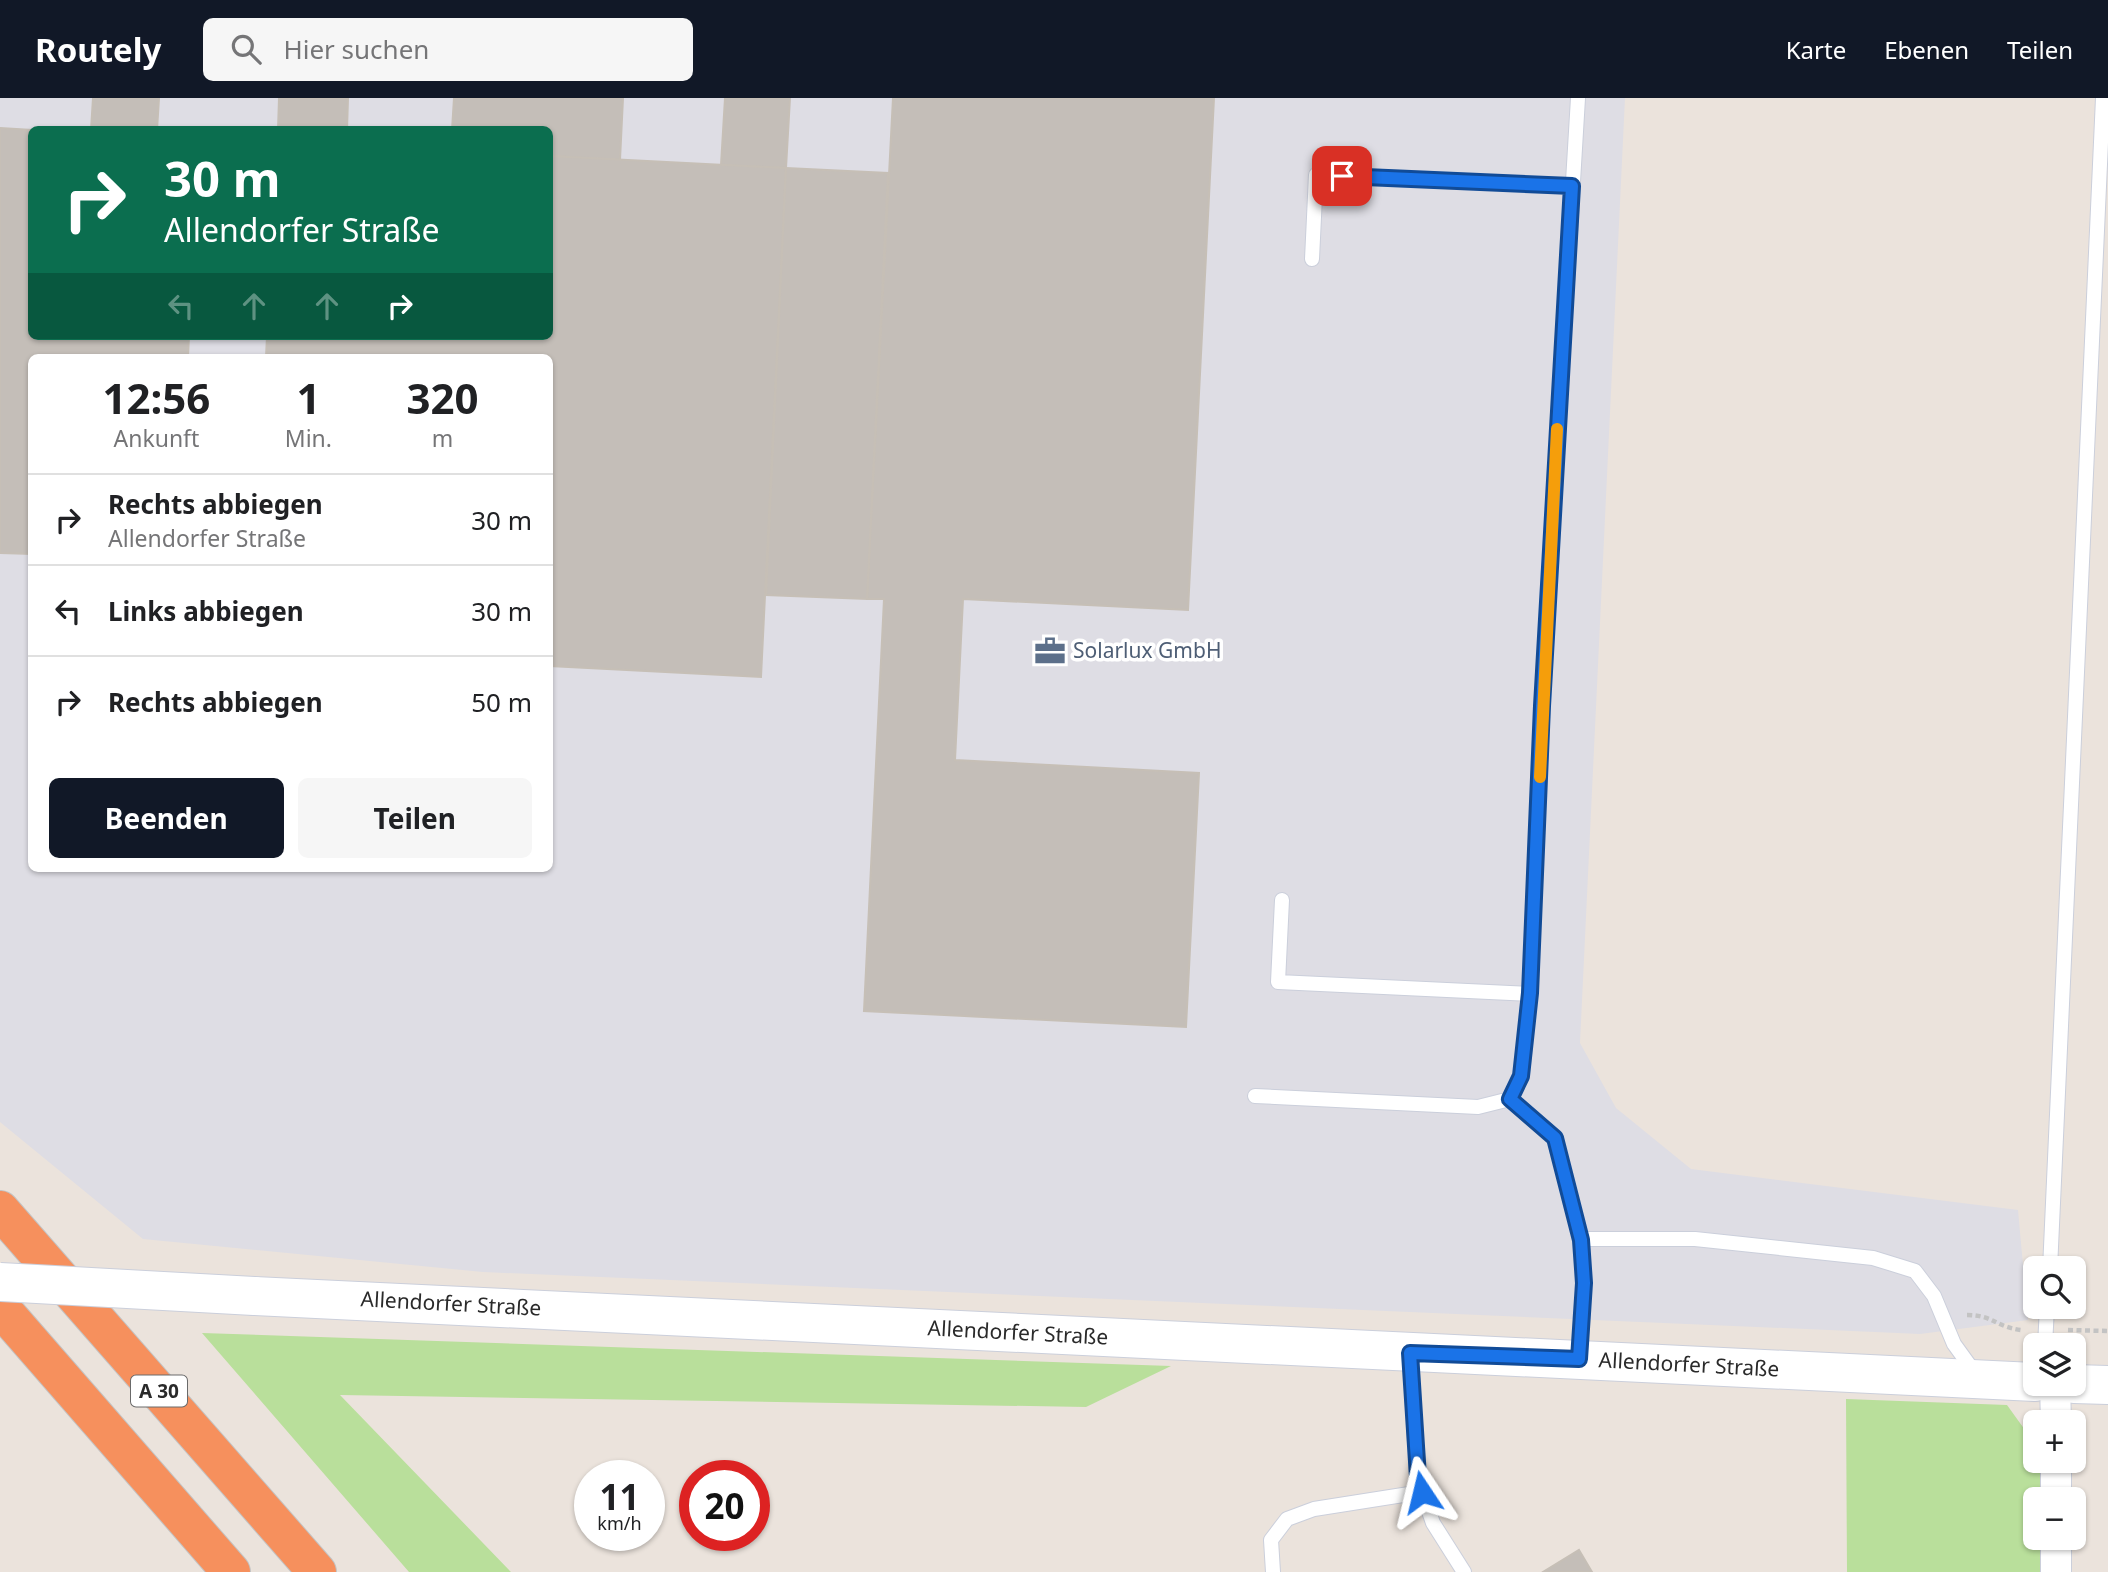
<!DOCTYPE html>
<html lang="de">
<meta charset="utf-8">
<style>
:root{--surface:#fff;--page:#f6f6f6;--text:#202124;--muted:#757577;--line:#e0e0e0;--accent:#111827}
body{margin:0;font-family:"Noto Sans",sans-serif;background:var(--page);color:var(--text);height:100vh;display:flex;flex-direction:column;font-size:26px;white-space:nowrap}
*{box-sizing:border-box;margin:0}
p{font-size:23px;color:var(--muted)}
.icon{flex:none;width:38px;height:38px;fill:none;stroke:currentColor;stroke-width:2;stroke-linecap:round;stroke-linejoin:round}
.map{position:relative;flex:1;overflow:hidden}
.details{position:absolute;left:28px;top:256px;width:525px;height:518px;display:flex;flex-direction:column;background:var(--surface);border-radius:10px;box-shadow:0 2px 5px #0004}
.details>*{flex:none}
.guide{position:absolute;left:28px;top:28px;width:525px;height:214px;border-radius:10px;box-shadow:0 2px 5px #0004;background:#0b6e4f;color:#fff;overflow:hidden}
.fabs{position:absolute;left:2023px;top:1158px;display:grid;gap:14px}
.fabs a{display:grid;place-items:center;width:63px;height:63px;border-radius:10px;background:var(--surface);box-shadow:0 2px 5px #0004;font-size:35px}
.speed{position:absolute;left:574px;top:1362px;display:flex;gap:14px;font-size:35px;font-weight:700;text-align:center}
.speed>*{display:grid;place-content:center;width:91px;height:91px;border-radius:50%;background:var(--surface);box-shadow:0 2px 5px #0004;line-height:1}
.speed small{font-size:18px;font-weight:400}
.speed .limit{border:10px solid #d22;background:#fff;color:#111}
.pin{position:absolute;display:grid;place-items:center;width:60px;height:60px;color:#fff;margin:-30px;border-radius:14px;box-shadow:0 4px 10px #0006}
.me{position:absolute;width:77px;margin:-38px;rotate:350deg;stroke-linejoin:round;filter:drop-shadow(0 0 5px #0008)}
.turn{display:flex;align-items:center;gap:24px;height:147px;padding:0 21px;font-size:32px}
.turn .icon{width:91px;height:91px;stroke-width:2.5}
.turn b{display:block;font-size:49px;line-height:60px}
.lanes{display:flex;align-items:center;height:66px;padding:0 21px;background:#0003;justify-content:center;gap:35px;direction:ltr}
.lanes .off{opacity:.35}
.eta{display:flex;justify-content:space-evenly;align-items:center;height:119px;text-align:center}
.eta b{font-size:42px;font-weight:700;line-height:49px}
.button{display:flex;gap:14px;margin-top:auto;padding:14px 21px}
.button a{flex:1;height:80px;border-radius:10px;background:var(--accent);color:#fff;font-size:28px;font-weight:700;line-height:80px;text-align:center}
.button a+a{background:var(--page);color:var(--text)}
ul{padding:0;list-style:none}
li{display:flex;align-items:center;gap:21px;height:91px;padding:0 21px;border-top:2px solid var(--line)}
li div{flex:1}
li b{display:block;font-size:26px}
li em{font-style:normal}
header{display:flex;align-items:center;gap:42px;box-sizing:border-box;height:98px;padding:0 35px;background:var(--accent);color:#fff}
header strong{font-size:33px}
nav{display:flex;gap:38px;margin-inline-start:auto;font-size:24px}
.search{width:490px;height:63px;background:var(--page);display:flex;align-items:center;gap:18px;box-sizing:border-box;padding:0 24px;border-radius:10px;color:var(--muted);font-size:26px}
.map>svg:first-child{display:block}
</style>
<header>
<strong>Routely</strong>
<div class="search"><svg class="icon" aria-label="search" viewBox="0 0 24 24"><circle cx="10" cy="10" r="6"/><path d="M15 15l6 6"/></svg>Hier suchen</div>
<nav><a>Karte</a><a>Ebenen</a><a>Teilen</a></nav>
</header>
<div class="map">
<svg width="2108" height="1474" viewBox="0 0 2108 1474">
<rect width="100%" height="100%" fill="#ebe3dc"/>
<path fill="#dedde4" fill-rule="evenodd" d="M0 0H1625L1580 945 1616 1010 1691 1071 2018 1112 2028 1222 1920 1236 483 1174 143 1141 0 1024ZM32 32H550V238H32ZM32 259H550V770H32Z"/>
<g fill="#b9df9b">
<polygon points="202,1235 1171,1268 1086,1309 340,1297 511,1474 409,1474"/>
<polygon points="1846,1301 2007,1307 2035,1346 2035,1363 2040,1363 2040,1402 2035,1402 2035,1440 2041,1440 2041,1474 1847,1474"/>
</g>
<g fill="#c4beb8" stroke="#c6bfb6" stroke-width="2">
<polygon points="93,0 159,0 157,32 91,32"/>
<polygon points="279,0 348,0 347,32 278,32"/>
<polygon points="454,0 623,0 620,62 550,58 550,32 452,32"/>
<polygon points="725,0 790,0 786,70 721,67"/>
<polygon points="893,0 1214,0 1188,512 963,501 955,662 1199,675 1186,929 864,913 884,501 867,501"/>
<polygon points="0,30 32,32 32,238 189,238 188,259 32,259 32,456 0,455"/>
<polygon points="550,58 786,70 761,579 550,568 550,259 266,259 267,238 550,238"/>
<polygon points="786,70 888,75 867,501 766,497"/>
<polygon points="1579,1452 1592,1474 1543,1474"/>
</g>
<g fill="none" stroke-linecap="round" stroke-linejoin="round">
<defs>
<g id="service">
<polyline points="1312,161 1316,77 1572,88"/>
<polyline points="1282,802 1278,884 1530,896"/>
<polyline points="1255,998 1478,1009 1510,1001 1555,1040 1581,1141"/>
<polyline points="1510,1001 1522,978 1530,896 1545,552 1578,0"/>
<polyline points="2050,1171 2103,0"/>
<polyline points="2045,1248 2047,1209"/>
<polyline points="1410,1256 1417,1379 1433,1425 1464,1474"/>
<polyline points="1579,1260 1584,1185 1581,1141 1695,1141 1873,1160 1915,1173 1934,1198 1954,1246 1975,1275"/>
<polyline points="1273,1474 1271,1442 1287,1421 1314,1411 1422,1394"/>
</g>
<g id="minor">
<polyline points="2055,1286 2056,1325"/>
<polyline points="2056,1363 2056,1402"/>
<polyline points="2056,1440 2056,1474"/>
</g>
<g id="secondary">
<polyline points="254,1198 2035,1284"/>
<polyline points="2074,1286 2108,1287"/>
</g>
<g id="motorway">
<polyline points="0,1112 317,1474"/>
<polyline points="0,1209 231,1474"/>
</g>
</defs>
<use href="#service" stroke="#cbcfdb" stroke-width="16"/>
<use href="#minor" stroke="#cbcfdb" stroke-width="32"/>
<use href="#secondary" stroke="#cbcfdb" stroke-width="40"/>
<use href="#motorway" stroke="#c3c3c3" stroke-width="40"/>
<g stroke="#c3c3c3" stroke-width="4.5" stroke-dasharray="5 3.5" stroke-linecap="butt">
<path d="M1967 1217C1993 1217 1996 1229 2021 1232"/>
<polyline points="2068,1232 2108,1233"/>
</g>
<use href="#service" stroke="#fff" stroke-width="14"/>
<use href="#minor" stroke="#fff" stroke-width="30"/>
<use href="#secondary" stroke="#fff" stroke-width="38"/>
<use href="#motorway" stroke="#f6905d" stroke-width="38"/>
<defs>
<polyline id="secondary-bridge" points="0,1184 254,1198"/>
</defs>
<use href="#secondary-bridge" stroke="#cbcfdb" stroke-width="40" stroke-linecap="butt"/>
<use href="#secondary-bridge" stroke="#fff" stroke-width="38"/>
</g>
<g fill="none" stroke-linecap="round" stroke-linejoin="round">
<defs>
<polyline id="route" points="1342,78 1572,88 1542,608 1530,895 1521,978 1510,1001 1555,1040 1581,1142 1584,1185 1579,1261 1410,1255 1418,1379 1422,1394"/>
</defs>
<use href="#route" stroke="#114b97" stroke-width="18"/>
<use href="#route" stroke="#1a73e8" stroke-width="12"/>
<polyline stroke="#f59e0b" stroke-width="12" points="1540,679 1557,331"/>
</g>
<defs>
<symbol id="office-bare" viewBox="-9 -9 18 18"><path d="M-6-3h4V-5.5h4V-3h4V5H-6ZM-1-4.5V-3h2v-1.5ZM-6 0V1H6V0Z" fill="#5c6f8a" stroke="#fff" stroke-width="2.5" paint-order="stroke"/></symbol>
</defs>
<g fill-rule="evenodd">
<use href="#office-bare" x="1028" y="531" width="44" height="44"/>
</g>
<g text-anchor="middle" stroke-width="7" stroke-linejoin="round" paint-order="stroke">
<rect fill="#fff" stroke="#6a6a6a" stroke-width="2" x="131" y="1277.5" width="56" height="31" rx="5"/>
<g font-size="19" font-weight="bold" fill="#2a2a2a">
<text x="159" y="1300">A 30</text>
</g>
<g font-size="21" fill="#4e5e75" stroke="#fff" text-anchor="start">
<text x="1073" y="560">Solarlux GmbH</text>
</g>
<g font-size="21" fill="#2a2a2a" stroke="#fff">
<text transform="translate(451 1206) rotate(3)" y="7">Allendorfer Straße</text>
<text transform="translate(1018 1235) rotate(3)" y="7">Allendorfer Straße</text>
<text transform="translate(1689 1267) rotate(3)" y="7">Allendorfer Straße</text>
</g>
</g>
</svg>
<div class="fabs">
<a><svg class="icon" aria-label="search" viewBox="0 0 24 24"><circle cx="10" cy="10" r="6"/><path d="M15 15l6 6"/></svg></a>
<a><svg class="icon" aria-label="layers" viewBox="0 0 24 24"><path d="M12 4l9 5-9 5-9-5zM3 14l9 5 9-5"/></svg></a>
<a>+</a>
<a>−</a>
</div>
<div class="speed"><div>11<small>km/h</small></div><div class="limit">20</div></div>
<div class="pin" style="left:1342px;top:78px;background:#d93025"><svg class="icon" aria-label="arrive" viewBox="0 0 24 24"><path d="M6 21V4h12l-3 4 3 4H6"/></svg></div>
<svg class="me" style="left:1422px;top:1394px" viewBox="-20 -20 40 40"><path d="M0-17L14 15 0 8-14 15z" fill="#1a73e8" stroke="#fff" stroke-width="4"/></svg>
<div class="guide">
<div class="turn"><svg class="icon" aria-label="right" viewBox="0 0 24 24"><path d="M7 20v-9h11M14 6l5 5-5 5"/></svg><div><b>30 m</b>Allendorfer Straße</div></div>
<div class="lanes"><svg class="icon off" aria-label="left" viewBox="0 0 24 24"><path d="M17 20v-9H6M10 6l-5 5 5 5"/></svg><svg class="icon off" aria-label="ahead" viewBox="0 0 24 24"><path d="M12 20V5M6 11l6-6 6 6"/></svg><svg class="icon off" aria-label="ahead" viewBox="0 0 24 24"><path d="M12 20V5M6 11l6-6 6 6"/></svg><svg class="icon" aria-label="right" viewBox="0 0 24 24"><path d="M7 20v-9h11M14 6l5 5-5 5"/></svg></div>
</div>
<section class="details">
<div class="eta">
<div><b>12:56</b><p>Ankunft</p></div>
<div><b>1</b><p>Min.</p></div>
<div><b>320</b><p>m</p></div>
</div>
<ul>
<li><svg class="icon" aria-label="right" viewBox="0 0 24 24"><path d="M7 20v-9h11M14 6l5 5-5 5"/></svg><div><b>Rechts abbiegen</b><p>Allendorfer Straße</p></div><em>30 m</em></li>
<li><svg class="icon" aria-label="left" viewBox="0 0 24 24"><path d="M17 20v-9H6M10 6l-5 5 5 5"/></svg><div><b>Links abbiegen</b></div><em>30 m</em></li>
<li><svg class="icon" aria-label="right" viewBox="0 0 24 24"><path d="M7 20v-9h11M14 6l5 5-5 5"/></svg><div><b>Rechts abbiegen</b></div><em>50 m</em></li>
</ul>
<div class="button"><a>Beenden</a><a>Teilen</a></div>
</section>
</div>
